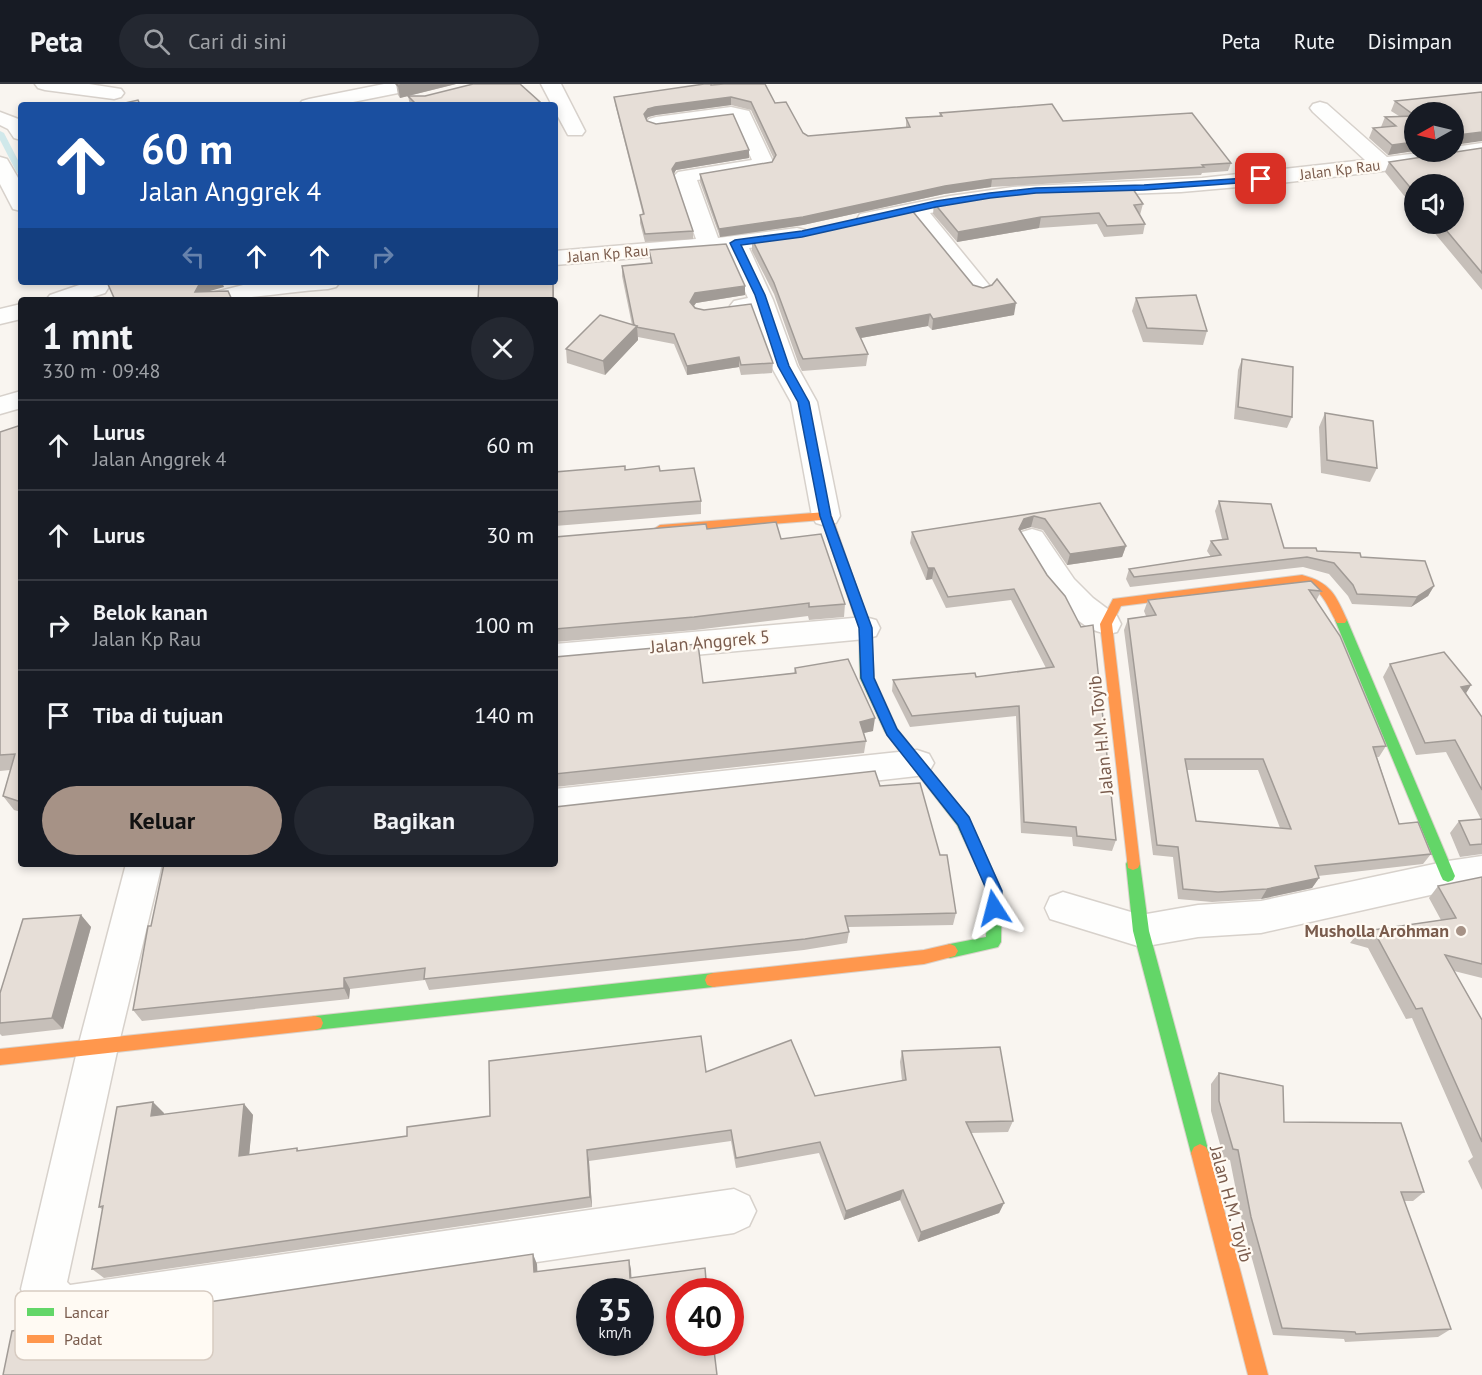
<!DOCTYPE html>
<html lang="id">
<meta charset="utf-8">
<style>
:root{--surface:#171b24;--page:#242831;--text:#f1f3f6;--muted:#9ea1a6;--line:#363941;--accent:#a69286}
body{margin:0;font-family:"PT Sans",sans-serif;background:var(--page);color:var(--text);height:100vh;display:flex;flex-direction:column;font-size:22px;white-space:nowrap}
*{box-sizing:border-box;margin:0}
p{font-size:20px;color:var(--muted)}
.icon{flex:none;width:33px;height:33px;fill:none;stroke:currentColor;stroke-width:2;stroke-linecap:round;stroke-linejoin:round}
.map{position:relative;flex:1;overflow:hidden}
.details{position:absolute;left:18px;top:213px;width:540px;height:570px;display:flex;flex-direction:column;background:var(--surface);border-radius:6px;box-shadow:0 3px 9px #0003}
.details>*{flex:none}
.guide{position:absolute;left:18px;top:18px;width:540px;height:183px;border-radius:6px;box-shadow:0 3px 9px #0003;background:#1a4fa0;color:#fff;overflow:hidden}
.needle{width:39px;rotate:262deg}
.tools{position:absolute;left:1404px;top:18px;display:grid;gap:12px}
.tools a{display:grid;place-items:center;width:60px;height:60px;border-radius:50%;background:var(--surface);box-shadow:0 3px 9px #0003;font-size:30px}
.speed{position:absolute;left:576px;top:1194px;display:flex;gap:12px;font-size:30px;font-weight:700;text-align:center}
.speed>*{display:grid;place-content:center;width:78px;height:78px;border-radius:50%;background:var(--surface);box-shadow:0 3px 9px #0003;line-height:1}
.speed small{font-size:15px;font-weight:400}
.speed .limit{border:9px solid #d22;background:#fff;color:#111}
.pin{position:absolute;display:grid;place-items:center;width:51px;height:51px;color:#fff;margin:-26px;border-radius:12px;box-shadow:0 3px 9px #0006}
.me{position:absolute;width:66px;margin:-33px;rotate:351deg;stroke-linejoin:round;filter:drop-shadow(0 0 4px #0008)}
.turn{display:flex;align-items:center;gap:21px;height:126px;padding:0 24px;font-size:27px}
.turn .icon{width:78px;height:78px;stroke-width:2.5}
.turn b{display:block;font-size:42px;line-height:51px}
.lanes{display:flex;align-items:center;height:57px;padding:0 24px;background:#0003;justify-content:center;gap:30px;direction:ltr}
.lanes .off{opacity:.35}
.round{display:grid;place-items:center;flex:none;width:63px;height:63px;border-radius:32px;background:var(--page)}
.headline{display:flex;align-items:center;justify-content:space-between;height:102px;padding:0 24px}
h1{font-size:36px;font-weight:800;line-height:45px}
.action{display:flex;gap:12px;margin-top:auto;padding:12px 24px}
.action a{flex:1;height:69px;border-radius:36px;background:var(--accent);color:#111;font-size:24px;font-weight:800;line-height:69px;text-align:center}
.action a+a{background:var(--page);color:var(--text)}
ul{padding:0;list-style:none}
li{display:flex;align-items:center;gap:18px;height:90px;padding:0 24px;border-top:2px solid var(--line)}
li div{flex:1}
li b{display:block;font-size:22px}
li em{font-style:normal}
header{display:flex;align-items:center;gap:36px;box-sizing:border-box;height:84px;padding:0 30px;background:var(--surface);border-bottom:2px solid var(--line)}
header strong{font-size:28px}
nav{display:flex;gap:33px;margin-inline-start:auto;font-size:21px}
.search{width:420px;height:54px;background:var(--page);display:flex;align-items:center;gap:15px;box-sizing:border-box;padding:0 21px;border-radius:33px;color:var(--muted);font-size:22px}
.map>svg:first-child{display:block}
</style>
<header>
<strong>Peta</strong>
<div class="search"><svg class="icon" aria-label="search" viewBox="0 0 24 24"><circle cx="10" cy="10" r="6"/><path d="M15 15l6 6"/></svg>Cari di sini</div>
<nav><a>Peta</a><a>Rute</a><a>Disimpan</a></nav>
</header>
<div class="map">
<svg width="1482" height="1291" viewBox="0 0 1482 1291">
<rect width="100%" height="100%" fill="#f9f5f0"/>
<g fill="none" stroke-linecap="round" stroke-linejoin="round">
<g fill="#d0e8ea" fill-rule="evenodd">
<polygon points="0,47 4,49 21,82 21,91 17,89 0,56"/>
<polygon points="74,198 82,198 83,200 79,203"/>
</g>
<defs>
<g id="street">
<polygon points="35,0 89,0 121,5 124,9 121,13 114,15 45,6 38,4"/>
<polygon points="384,0 423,0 420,4 413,6 338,21 299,21 302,17 309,15"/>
<polygon points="541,0 561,0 585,47 582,51 568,51 555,27 555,21 552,21"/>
<polygon points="1320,18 1327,20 1387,73 1426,68 1454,68 1454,63 1482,59 1482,71 1383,87 1272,100 1181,108 1034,113 930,129 993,206 989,211 981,213 973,211 910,133 868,142 860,140 857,135 860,130 950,112 1013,103 1202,94 1365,76 1313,28 1310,24 1313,20"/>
<polygon points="731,23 749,27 774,80 771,84 764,86 697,96 718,154 797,144 805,146 808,151 805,156 749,164 773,216 797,282 817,318 840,432 836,439 826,442 816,439 812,432 791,318 771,282 752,228 742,229 734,227 730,222 734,217 748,214 727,166 555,181 555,167 696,155 674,92 678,88 752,76 734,35 656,45 649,43 646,39 649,35 656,33"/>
<polygon points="0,28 21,36 21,56 14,54 8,45 0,41"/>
<polygon points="0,73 7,75 21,99 21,127 13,125 0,100"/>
<polygon points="88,198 112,198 105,209 83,216 46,216 50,211"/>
<path d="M255 198H340L336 203 328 205C285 208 243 216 200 216L204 211Z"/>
<polygon points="21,220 21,235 0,240 0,225"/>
<polygon points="21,307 21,324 0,330 0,313"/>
<path d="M1032 445 1042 448 1074 495 1093 514 1117 532 1121 540 1117 548C1078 560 1034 484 1018 455L1022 448Z"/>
<polygon points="865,533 876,536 880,544 876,552 865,555 555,584 555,560"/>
<polygon points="917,666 929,670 934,679 929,688 917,692 555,733 555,705"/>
<polygon points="1482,772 1482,802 1448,807 1261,849 1198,853 1141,863 1050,835 1045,824 1050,813 1063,808 1141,831 1198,821 1261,817 1448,777"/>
<path d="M126 780H162L118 963 67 1198 70 1201 734 1105 749 1112 756 1127 749 1142 734 1149 62 1248C41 1239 29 1226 21 1205L78 963Z"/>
</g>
<g id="fast">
<polygon points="859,524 863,525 871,544 874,594 897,645 968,733 1002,807 1001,858 998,863 950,874 945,872 942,867 945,862 950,860 986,853 988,807 957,741 885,648 860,594 859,544 853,528"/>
<polygon points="1341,531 1347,536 1455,792 1453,796 1448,798 1443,796 1441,792 1335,536"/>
<polygon points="1133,774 1138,776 1140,780 1149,847 1209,1069 1206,1075 1200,1078 1194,1075 1191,1069 1133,847 1126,780 1128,776"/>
<polygon points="713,889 719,891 721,896 719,901 713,903 315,946 309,944 307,939 309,934 315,932"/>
</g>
<g id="slow">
<polygon points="826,428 832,432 865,528 863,531 859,532 853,528 822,436 660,449 654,445 660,441"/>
<path d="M1302 491C1330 498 1336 511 1347 536L1345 539H1337C1327 522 1323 505 1302 499L1121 522 1112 540 1140 780 1138 784 1133 786 1128 784 1100 540 1113 515Z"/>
<polygon points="950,860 955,862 958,867 955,872 924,880 713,903 707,901 705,896 707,891 713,889 924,866"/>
<polygon points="315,932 321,934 323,939 321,944 315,946 0,981 0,965"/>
<polygon points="1200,1060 1206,1063 1209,1069 1268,1291 1248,1291 1191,1069 1194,1063"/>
</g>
</defs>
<use href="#street" stroke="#d7d1cb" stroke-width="3"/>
<use href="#fast" stroke="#d9d2cb" stroke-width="2"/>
<use href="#slow" stroke="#d9d2cb" stroke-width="2"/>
<use href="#street" fill="#fefefd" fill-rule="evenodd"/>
<use href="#fast" fill="#63d668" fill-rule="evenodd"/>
<use href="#slow" fill="#ff974d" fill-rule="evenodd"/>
</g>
<g fill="#c6bfb9" fill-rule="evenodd">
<polygon points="396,0 456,0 400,14 398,11"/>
<polygon points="711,1 775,19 803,49 808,52 906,43 906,34 939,33 940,29 1063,37 1231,79 1228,87 1202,89 1201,91 991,103 944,110 803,141 720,153 700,98 700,90 772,78 774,75 751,26 731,21 656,31 648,33 646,35 647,37 749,74 676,86 673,91 693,147 693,155 645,158 640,139 640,131 643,131 615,20 614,13"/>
<polygon points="1482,8 1454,62 1454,28 1414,28 1414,67 1388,71 1369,54 1373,44 1381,43 1385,33 1399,32 1391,27 1395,17"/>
<polygon points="408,12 425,12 540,18 540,21 410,21"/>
<polygon points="1482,64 1482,206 1427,140 1454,140 1414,100 1414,124 1385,88 1389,78"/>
<polygon points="934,119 1143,120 1140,131 1145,140 1143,150 1104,153 1097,140 1039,144 957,158 933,130"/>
<polygon points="752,155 973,201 1014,231 932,246 928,242 861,254 868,270 866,282 802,287 799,281 774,210 752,167"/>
<polygon points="649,166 745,202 745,211 696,219 694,222 773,279 772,289 741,291 739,283 687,291 674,260 638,253 638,256 605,291 567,279 566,265 632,241 622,192 622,182 651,179"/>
<polygon points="1136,214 1207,247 1203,261 1143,258 1132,227"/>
<polygon points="1242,275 1292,333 1287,344 1234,335 1238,286"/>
<polygon points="1325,329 1377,384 1370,398 1321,389 1319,343"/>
<polygon points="21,341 21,728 14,726 3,712 10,686 0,687 0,348"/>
<polygon points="625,386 660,387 701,417 701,430 555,442 555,388"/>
<polygon points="1219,417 1284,464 1317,467 1434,502 1428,512 1411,523 1352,520 1348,512 1329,490 1303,483 1130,503 1126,495 1129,485 1211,473 1207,467 1211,457 1222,455 1215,427"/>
<polygon points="1100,419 1126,462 1122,473 1067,481 1043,446 1031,443 1021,446 1020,448 1116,756 1112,767 1073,762 1072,753 1021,749 1016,632 910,643 892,607 893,596 976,593 1046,584 1011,516 946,524 932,495 926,496 910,459 912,448"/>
<polygon points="707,445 781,455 845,520 844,533 809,536 808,532 695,546 555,558 555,453"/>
<path d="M1311 497 1321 507 1316 517 1386 662 1379 673H1377L1399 740 1431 770 1423 780 1318 792 1319 794 1312 804 1261 815 1212 818 1178 815 1173 773 1153 771 1124 546 1128 535 1146 532 1144 527 1148 516ZM1187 686H1258L1280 744 1196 737Z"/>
<polygon points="555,573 703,599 794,589 795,584 873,647 864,649 866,657 864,669 555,703"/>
<polygon points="1390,580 1471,601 1466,609 1482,633 1482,770 1460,773 1450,749 1459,737 1481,735 1446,668 1416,671 1383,593"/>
<polygon points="880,702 940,771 956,829 953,841 848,843 849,848 847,859 804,866 429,906 425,896 350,905 349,915 142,937 133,926"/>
<polygon points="1482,793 1482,894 1454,887 1482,936 1482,1106 1468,1077 1473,1073 1412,934 1406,935 1368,864 1350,859 1359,848 1441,836 1429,814 1438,802"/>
<polygon points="81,831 91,843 63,945 2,952 0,950 0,909"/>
<polygon points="902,967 1013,1037 1008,1048 971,1049 1004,1119 999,1129 918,1158 900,1116 844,1136 819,1069 736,1084 731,1057 589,1077 592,1123 104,1194 92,1185 103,1126 99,1123 164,1029 163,1031 244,1020 253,1031 249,1071 297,1064 299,1067 407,1052 490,1032 706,988 815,1012 902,997 900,978"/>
<polygon points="1219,989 1284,1038 1424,1108 1413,1117 1404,1117 1451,1245 1438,1253 1345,1258 1344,1255 1273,1251 1243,1142 1230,1076 1224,1075 1211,1027 1211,1000"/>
</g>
<g fill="#a19b96">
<polygon points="408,0 456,0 400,14 398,2"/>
<polygon points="731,13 731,21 656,31 648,33 644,38 644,30 648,25 655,23"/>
<polygon points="1482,48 1482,57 1454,61 1458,51"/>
<polygon points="1414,58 1414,67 1388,71 1392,61"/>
<polygon points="749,66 749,74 676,86 672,93 672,85 676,79"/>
<polygon points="992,95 991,103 944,110 803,141 720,153 719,145 945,102"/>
<polygon points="1041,133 1039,144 957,158 958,148"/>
<polygon points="205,198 222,198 224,203 203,209 195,208 200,199"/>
<polygon points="553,198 554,208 554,216 553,216"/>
<polygon points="745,202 745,211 696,219 690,227 690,218 695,209"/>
<polygon points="1016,219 1014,231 932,246 933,235"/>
<polygon points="930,230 928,242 855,255 856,244"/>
<polygon points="637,242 638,256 605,291 603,277"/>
<polygon points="739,273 739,283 687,291 687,282"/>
<polygon points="1034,432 1031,443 1021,446 1016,456 1019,445 1024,435"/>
<polygon points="1126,462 1122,473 1067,481 1070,470"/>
<polygon points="928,484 934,484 932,495 926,496"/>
<polygon points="1434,502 1428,512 1411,523 1417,513"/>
<polygon points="1471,601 1463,614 1461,603"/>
<polygon points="875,634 873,647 859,650 860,638"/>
<polygon points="1319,794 1312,804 1261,815 1267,805"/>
<polygon points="81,831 91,843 63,945 52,934"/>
<polygon points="344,894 350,905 349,915 344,904"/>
<polygon points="153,1018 164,1029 161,1043 151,1032"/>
<polygon points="244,1020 253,1031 248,1083 239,1072"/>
<polygon points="587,1066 589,1077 592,1123 590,1113"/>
<polygon points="903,1106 900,1116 844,1136 846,1127"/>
<polygon points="1004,1119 999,1129 918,1158 921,1148"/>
<polygon points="533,1170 537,1180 538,1198 534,1188"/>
<polygon points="629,1176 631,1185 632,1204 630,1194"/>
</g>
<g fill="#e6ded7" stroke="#a19b96" stroke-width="1.5" fill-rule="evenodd">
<polygon points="396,0 408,0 398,2"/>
<polygon points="473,0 520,0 540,18 529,21 417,21 408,12 425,12"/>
<polygon points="704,0 711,0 711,1 724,0 765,0 775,19 786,18 803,49 808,52 910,43 906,34 942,32 940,29 1052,20 1063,37 1192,29 1231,79 1202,81 1204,83 992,95 945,102 803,133 719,145 700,90 772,78 776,71 751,18 731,13 655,23 648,25 644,30 647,37 656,40 733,30 749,66 676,79 672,85 693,147 645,150 640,131 644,130 614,13"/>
<polygon points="1482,8 1482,48 1458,51 1456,56 1454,56 1454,28 1414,28 1414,31 1395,17"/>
<polygon points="138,16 140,21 116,21"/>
<polygon points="1414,32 1414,58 1392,61 1373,44 1396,42 1385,33"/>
<polygon points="1482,64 1482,189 1441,140 1454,140 1454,100 1414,100 1414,108 1389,78"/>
<polygon points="1131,102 1143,120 1134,121 1145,140 1107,142 1099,129 1041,133 958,148 934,119 999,109"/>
<polygon points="910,124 973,201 983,204 992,201 997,195 1016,219 933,235 930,230 856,244 868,270 803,275 800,269 774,199 752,155 804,148"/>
<polygon points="726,160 745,202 695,209 690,218 695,224 704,226 751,220 773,279 741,281 739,273 687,282 674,250 636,243 637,242 634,241 622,182 652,179 649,166"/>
<polygon points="107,198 205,198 200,199 195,208 228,207 232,216 115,216"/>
<polygon points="479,198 553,198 553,216 478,216"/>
<polygon points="1196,211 1207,247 1147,244 1136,214"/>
<polygon points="600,231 637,242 603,277 566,265"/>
<polygon points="1242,275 1293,283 1292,333 1238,323"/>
<polygon points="1325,329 1373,337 1377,384 1327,376"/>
<polygon points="21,341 21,718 3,712 15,670 0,671 0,348"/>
<polygon points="625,382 625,386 659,382 660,387 694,384 701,417 555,428 555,388"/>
<polygon points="1219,417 1271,420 1284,464 1316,464 1317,467 1360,469 1361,473 1425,477 1434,502 1417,513 1357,510 1353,501 1334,479 1307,473 1134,493 1129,485 1221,471 1211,457 1228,455"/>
<polygon points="1100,419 1126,462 1070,470 1045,435 1034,432 1024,435 1019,445 1047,491 1065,512 1081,543 1093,541 1116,756 1077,752 1076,743 1024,738 1019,622 912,632 893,596 975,589 976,593 1054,583 1014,505 948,513 934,484 928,484 912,448"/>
<polygon points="776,438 781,455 821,450 845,520 809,523 809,519 694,533 555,545 555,453 706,440 707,445"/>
<path d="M1311 497 1321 507 1309 506 1340 552 1386 662 1373 663 1399 740 1418 738 1431 770 1315 782 1319 794 1267 805 1218 808 1183 805 1178 763 1157 761 1128 535 1156 531 1148 516ZM1185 675H1263L1291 745 1196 737Z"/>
<polygon points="698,560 703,599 796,589 795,584 848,575 875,634 860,638 866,657 555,690 555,573"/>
<polygon points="1444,568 1471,601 1461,603 1482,633 1482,706 1455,656 1425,659 1390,580"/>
<polygon points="875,687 880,702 920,699 940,771 947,771 956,829 845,832 849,848 805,855 424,895 425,884 344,894 344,904 133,926 148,842 151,842 164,780 555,780 555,723"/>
<polygon points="1482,735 1482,760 1470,761 1459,737"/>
<polygon points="1482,793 1482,880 1445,871 1482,936 1482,1058 1422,924 1416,925 1377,853 1359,848 1456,834 1438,802"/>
<polygon points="81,831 52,934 0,939 0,909 23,835"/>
<polygon points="701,952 706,988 791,956 815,1012 906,996 902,967 1000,963 1013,1037 966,1038 1004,1119 921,1148 903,1106 846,1127 820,1058 736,1074 731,1046 587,1066 590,1113 92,1185 103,1122 99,1123 117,1023 153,1018 151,1032 244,1020 239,1072 297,1064 297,1067 407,1052 407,1043 490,1032 489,977"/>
<polygon points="1219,989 1283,1002 1284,1038 1401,1039 1424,1108 1401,1108 1451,1245 1356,1250 1355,1248 1282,1244 1251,1133 1238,1066 1233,1065 1219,1017"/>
<path d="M533 1170 534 1188 629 1176 630 1194 705 1184 707 1208H680V1258H713L717 1291H3L12 1247ZM590 1208H640V1258H590Z"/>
</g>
<polygon fill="#1a73e8" stroke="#114b97" stroke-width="1.5" points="1261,93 1264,94 1264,97 1144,106 1036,109 990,114 936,123 802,153 741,161 765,211 789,282 809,318 831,432 872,544 874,594 897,645 969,733 1002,807 1000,829 994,831 989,829 987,824 987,807 958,741 887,651 861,594 859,544 820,432 798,318 778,282 755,211 730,159 735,156 802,147 936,117 990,109 1036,104 1144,101"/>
<circle fill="#a69286" stroke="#fffaf3" stroke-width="2" cx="1461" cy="847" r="6"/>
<g text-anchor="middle" stroke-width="4.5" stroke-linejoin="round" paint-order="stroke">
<g font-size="15" fill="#7a5c4d" stroke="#fffaf3">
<text transform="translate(1340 86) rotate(-7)" y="5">Jalan Kp Rau</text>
<text transform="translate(608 170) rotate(-5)" y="5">Jalan Kp Rau</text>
</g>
<g font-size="18" fill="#7a5c4d" stroke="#fffaf3">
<text transform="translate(710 558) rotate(-5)" y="6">Jalan Anggrek 5</text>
<text transform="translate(1101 651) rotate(-96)" y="6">Jalan H.M. Toyib</text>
<text transform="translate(1231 1120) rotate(75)" y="6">Jalan H.M. Toyib</text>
</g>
<g font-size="18" font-weight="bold" fill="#7a5c4d" stroke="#fffaf3" text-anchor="end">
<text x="1449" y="853">Musholla Arohman</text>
</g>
</g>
<rect x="15" y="1207" width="198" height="69" rx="9" fill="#fffaf3" stroke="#d7cbc1" stroke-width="1.5"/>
<rect x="27" y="1224" width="27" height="8" fill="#63d668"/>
<rect x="27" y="1251" width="27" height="8" fill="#ff974d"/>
<g font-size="16" fill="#7a5c4d">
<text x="64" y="1234">Lancar</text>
<text x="64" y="1261">Padat</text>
</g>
</svg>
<div class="tools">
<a><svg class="needle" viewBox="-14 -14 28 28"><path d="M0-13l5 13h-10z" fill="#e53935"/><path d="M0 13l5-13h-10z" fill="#9ea1a6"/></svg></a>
<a><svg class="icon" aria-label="sound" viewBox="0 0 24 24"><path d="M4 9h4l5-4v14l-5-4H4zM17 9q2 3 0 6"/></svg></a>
</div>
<div class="speed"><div>35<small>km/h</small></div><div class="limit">40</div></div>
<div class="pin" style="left:1261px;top:95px;background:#d93025"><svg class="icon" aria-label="arrive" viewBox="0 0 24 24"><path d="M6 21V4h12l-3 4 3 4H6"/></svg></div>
<svg class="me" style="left:994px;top:824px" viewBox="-20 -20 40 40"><path d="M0-17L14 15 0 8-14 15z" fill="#1a73e8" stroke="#fff" stroke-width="4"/></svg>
<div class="guide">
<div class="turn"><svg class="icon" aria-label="ahead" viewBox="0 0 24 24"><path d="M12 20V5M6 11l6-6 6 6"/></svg><div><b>60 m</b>Jalan Anggrek 4</div></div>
<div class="lanes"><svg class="icon off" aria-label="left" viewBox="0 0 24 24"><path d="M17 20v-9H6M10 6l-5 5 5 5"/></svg><svg class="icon" aria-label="ahead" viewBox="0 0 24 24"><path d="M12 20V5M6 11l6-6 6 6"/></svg><svg class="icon" aria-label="ahead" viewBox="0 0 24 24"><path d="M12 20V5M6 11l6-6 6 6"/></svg><svg class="icon off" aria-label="right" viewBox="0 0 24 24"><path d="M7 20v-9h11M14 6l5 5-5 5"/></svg></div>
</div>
<section class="details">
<div class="headline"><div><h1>1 mnt</h1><p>330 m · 09:48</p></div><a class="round"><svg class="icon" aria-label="close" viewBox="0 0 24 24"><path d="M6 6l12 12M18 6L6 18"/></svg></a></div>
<ul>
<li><svg class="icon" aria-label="ahead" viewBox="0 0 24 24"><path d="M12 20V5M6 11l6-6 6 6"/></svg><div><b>Lurus</b><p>Jalan Anggrek 4</p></div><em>60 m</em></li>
<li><svg class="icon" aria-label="ahead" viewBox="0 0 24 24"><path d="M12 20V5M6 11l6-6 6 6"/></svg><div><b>Lurus</b></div><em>30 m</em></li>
<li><svg class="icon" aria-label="right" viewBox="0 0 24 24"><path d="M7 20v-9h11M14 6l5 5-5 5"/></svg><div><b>Belok kanan</b><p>Jalan Kp Rau</p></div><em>100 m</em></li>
<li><svg class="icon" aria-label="arrive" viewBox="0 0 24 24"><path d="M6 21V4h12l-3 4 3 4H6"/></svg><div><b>Tiba di tujuan</b></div><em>140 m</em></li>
</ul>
<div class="action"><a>Keluar</a><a>Bagikan</a></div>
</section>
</div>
